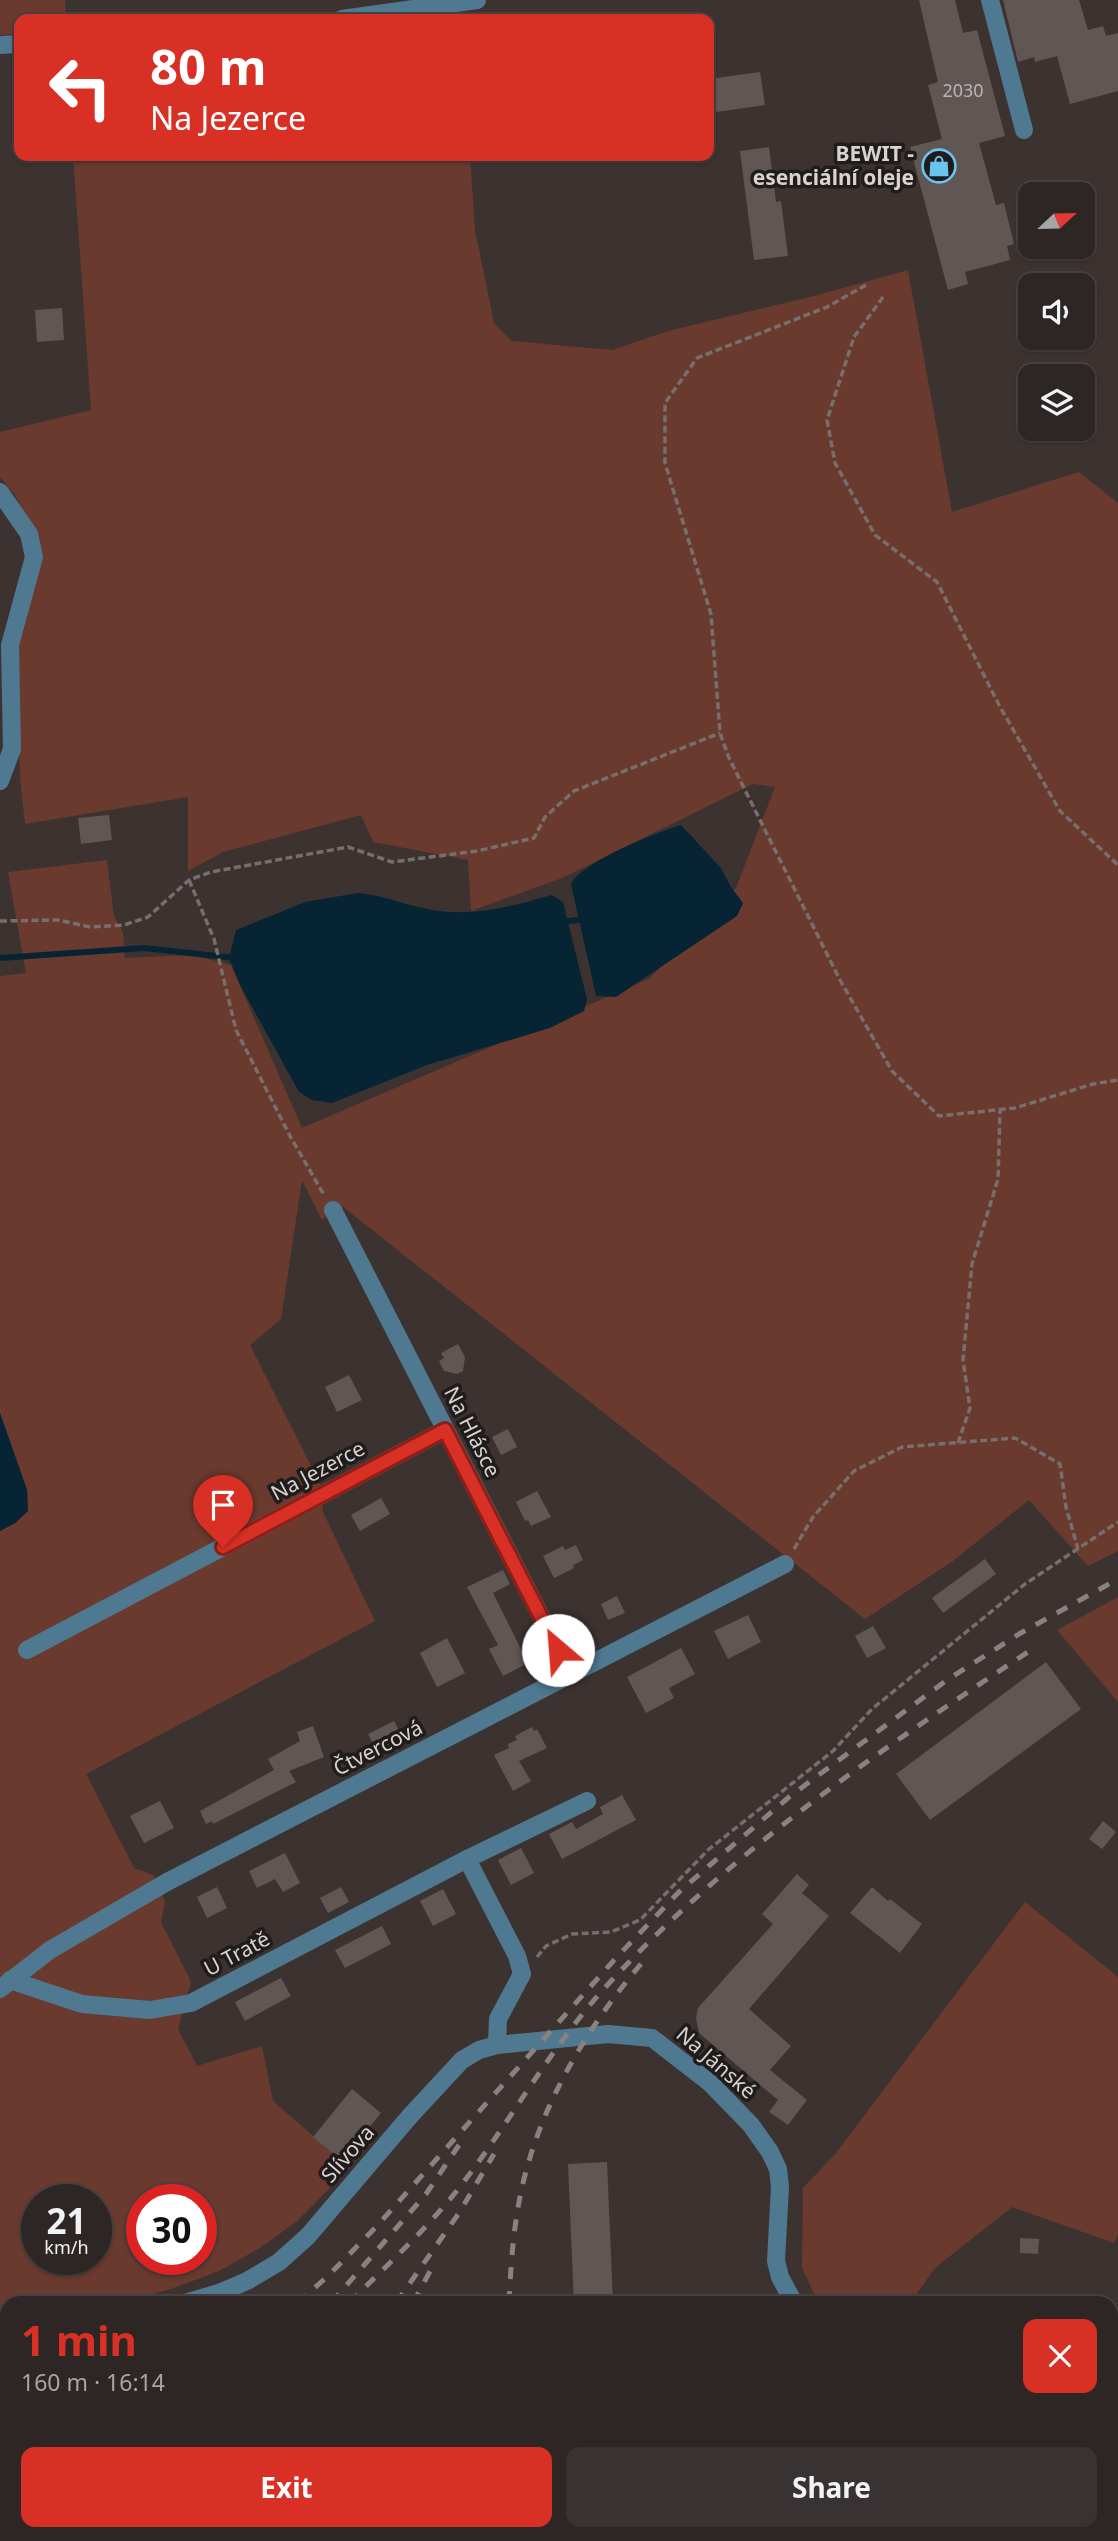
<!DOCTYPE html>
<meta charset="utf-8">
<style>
:root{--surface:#2d2625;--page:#393232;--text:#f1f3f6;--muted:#a7a5a7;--line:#484342;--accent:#d93025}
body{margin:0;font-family:"Noto Sans",sans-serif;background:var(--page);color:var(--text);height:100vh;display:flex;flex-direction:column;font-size:26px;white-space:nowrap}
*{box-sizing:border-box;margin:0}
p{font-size:23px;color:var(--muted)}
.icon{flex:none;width:38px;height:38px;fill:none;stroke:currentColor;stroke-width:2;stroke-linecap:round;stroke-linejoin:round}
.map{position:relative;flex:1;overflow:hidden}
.details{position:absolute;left:0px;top:2296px;width:1118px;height:245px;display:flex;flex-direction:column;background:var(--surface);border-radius:21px 21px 0 0;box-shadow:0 2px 5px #0004,0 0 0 2px var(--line)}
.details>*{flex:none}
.guide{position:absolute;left:14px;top:14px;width:700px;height:147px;border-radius:14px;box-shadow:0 2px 5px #0004,0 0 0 2px var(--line);background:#d93025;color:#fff;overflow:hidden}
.needle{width:46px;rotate:68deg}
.controls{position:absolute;left:1018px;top:182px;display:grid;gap:14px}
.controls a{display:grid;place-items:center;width:77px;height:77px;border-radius:14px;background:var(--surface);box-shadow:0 2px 5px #0004,0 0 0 2px var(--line);font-size:35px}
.speed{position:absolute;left:21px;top:2184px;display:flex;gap:14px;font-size:35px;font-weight:700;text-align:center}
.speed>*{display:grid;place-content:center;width:91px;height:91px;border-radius:50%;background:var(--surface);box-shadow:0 2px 5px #0004,0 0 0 2px var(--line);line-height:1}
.speed small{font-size:18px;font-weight:400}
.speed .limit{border:10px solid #d22;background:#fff;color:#111}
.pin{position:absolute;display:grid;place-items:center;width:60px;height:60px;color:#fff;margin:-72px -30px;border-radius:50% 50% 50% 0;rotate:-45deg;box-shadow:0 0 7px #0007}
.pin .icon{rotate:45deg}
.me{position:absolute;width:77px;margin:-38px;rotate:333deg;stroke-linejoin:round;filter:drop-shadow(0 0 5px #0008)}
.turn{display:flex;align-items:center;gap:24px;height:147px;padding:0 21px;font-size:32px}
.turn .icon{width:91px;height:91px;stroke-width:2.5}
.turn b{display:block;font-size:49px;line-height:60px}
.round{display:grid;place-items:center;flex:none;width:74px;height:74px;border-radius:14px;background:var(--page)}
.head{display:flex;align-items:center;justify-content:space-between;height:119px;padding:0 21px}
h1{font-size:42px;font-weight:700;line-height:52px;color:var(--accent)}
.button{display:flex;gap:14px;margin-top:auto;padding:14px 21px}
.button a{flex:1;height:80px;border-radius:14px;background:var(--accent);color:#fff;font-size:28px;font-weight:700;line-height:80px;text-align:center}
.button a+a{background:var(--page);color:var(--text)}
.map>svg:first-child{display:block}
</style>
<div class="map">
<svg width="1118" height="2541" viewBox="0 0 1118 2541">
<rect width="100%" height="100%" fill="#3c3331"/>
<g fill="#6a3a2e" fill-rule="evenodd">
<polygon points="0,0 65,0 66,19 19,19 19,34 0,35"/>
<path d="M73 156H470L475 230 494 323 512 341 612 350 668 331 814 296 908 270 952 512 1079 472 1118 503V1551L1088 1566 1029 1500 953 1561 865 1619 343 1207 333 1210 322 1220 302 1180 281 1319 250 1345 320 1484 323 1512 375 1621 86 1774 134 1868 153 1875 165 1901 161 1922 191 1982 178 2029 197 2066 262 2046 273 2101 350 2168 296 2222 260 2248 219 2271 171 2289 121 2303H7V2331L0 2332V1531L15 1523 28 1511 27 1490 0 1413V976L26 973 8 872 107 860 114 916 123 933 125 958 193 955 231 965 302 1128 649 979 736 888 775 787 753 784 562 878 471 911 468 860 373 842 361 815 223 852 188 871V797L25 824 20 777 15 650 30 600 41 548 15 495 0 477V432L91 410ZM37 2200H96V2259H37ZM142 2200H201V2259H142Z"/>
<polygon points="1118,1597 1118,1702 1057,1630"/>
<polygon points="1025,1902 1118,1977 1118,2235 1114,2243 1012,2207 935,2268 910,2303 818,2303 802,2267 803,2188 836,2153"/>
<polygon points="7,2521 7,2534 98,2534 93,2541 0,2541 0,2524"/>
</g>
<g fill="#062433">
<path d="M681 825 721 868 731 887 743 903 737 916 616 997 596 996 571 884C580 863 657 832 681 825Z"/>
<path d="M358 893C385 895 407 906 433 910 474 917 513 906 552 895L563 902 587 999 584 1011 550 1028 427 1065 332 1103 312 1100 299 1092 240 985 229 958 236 930 305 902Z"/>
<polygon points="0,1413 27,1490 28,1511 15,1523 0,1531"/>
</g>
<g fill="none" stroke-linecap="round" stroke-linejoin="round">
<g stroke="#062433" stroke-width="6">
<polyline points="559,922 578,920"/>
<polyline points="0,958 144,948 235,958"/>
</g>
</g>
<g fill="#605754">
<polygon points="919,0 955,0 963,33 977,30 1005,136 979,143 996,205 1004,203 1014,244 1007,246 1010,260 965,272 968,284 948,290 910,147 942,139 928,85 938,82"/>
<polygon points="1003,0 1079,0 1088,30 1103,26 1106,36 1118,33 1118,91 1070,104 1057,56 1035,62 1034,57 1018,62"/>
<polygon points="760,72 765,105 709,113 709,79"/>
<polygon points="769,147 776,202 781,201 788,256 754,260 740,151"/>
<polygon points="62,308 64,340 37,342 35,310"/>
<polygon points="109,815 112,840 81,844 78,818"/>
<polygon points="458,1344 465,1357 463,1371 457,1374 444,1371 439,1361 444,1358 441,1353"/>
<polygon points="349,1375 362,1400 337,1412 325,1387"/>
<polygon points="508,1429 517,1447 501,1455 492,1437"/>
<polygon points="537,1491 551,1517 531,1526 528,1520 525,1521 516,1502"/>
<polygon points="381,1498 390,1514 360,1531 351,1515"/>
<polygon points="576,1545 583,1560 573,1565 574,1568 554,1578 543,1556 563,1546 565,1550"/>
<polygon points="985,1559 996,1574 943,1613 932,1598"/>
<polygon points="503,1570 510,1584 493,1593 528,1663 503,1676 489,1649 498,1645 467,1587"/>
<polygon points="617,1596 625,1613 608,1620 601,1604"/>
<polygon points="748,1615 761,1642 728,1659 714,1631"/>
<polygon points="873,1626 886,1648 867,1658 855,1636"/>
<polygon points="447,1638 465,1673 437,1687 420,1653"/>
<polygon points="681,1648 695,1674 669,1688 674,1698 646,1713 627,1677"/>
<polygon points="1046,1662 1081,1709 930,1820 896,1774"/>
<polygon points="394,1721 403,1738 390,1744 392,1748 379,1755 368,1734"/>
<polygon points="313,1726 324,1757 289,1771 296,1782 213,1824 212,1821 206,1824 200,1811 274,1770 268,1759 300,1741 297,1732"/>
<polygon points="532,1727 534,1731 537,1729 547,1748 519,1761 531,1781 513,1791 494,1755 509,1748 508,1744 517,1740 515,1736"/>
<polygon points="622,1795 636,1820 562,1859 549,1834 572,1822 576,1829 603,1814 600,1807"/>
<polygon points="160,1801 174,1828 144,1843 130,1816"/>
<polygon points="1103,1821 1116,1832 1102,1849 1089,1839"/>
<polygon points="521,1848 534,1873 511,1885 498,1860"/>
<polygon points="285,1853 300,1883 283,1892 275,1879 257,1888 249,1871"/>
<polygon points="797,1874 809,1885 802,1893 829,1916 749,2009 791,2046 770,2070 807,2100 788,2125 769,2112 778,2100 699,2033 696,2018 698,2008 773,1924 762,1914"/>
<polygon points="217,1887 227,1908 207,1918 197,1897"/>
<polygon points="341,1887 349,1902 328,1913 320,1898"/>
<polygon points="872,1887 888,1901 890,1899 922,1924 900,1953 850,1913"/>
<polygon points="443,1889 456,1914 433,1926 420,1901"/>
<polygon points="382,1926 391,1944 345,1968 335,1950"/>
<polygon points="281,1978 291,1996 245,2021 235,2002"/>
<polygon points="352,2089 381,2113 342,2161 313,2137"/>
<polygon points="607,2162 613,2303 574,2303 568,2164"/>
<polygon points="1020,2238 1039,2239 1038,2254 1020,2253"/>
</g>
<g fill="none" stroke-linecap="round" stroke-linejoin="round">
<g stroke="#766f6d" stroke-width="3.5" stroke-dasharray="7 3.5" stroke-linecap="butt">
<polyline points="866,285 827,307 697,358 665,403 665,463 711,614 720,733 729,758 840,980 892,1071 939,1116 1015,1108 1093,1084 1118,1080"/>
<polyline points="883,297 854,337 827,420 835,463 875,535 937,582 999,705 1060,811 1118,865"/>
<polyline points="189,880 214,939 236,1030 290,1136 324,1195"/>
<polyline points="0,921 58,920 90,927 124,925 148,917 189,880 211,872 348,847 392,862 477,851 534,838 545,817 574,791 720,733"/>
<polyline points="958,1443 970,1408 963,1360 972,1264 998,1179 1000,1110"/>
<polyline points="794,1549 813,1517 854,1471 902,1447 1015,1438 1060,1464 1066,1507 1078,1549"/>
<polyline points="537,1957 546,1946 572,1934 611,1932 640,1920 708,1850 833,1751 872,1709 1025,1584 1118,1522"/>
<polyline points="0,2369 7,2412"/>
</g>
<g stroke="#4f7991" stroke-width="18">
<polyline points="990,0 1024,130"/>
<polyline points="342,19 477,0"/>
<polyline points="0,45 19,44"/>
<polyline points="0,492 29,534 34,557 10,645 12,749 0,781"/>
<polyline points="333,1210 571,1675"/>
<polyline points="27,1650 445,1430"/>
<polyline points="467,1859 517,1956 522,1974 498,2019 497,2045"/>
<polyline points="10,1980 82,2004 150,2010 191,2003 467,1859 587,1801"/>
<polyline points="0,1989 50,1950 167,1882 785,1564"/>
<polyline points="185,2303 219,2293 247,2281 279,2262 308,2236 410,2116 462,2060 479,2050 497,2045 608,2034 652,2038 710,2083 751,2125 770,2152 778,2169 780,2187 776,2261 780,2277 794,2303"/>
<polyline points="0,2349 7,2348"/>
<polyline points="1111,2391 1118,2389"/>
<polyline points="1019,2534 1024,2541"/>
<polyline points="17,2541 29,2534"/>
</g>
<g stroke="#898280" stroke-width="5" stroke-dasharray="12 12" stroke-linecap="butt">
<polyline points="297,2303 327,2277 376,2227 615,1959 678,1893 710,1865 789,1797 947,1680 1019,1634 1118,1579"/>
<polyline points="331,2303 426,2194 459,2145"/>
<path d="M349 2303C386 2266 426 2230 459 2188 512 2120 553 2042 613 1979 737 1846 886 1746 1037 1646"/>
<polyline points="396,2303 459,2213 494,2154"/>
<polyline points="413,2303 435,2262"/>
<path d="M509 2303C511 2260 514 2217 525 2175 546 2094 593 2019 647 1957"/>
<polyline points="0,2495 7,2492"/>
<polyline points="554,2534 557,2541"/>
<polyline points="104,2541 110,2534"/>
<polyline points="263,2541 267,2534"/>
<polyline points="286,2541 289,2534"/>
<polyline points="470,2541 472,2534"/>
</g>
</g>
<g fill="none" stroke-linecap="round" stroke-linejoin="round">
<defs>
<polyline id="route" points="223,1547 445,1430 558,1650"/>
</defs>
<use href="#route" stroke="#8d1f18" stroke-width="18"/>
<use href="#route" stroke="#d93025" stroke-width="12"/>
</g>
<defs>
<symbol id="shop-ring" viewBox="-11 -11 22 22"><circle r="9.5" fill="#201c1b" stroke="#6bc3f2" stroke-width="1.5"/><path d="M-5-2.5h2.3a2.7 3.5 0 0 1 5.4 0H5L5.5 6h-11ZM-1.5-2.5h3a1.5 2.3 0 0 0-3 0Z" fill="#6bc3f2"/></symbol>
</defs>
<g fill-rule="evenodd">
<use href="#shop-ring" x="920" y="147" width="38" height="38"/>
</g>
<g text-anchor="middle" stroke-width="7" stroke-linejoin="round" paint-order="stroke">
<g font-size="18" fill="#bab4b2">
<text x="963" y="97">2030</text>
</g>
<g font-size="21" font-weight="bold" fill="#d8d3d1" stroke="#201c1b" text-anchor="end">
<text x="914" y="161">BEWIT -<tspan x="914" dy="24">esenciální oleje</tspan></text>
</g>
<g font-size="21" fill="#d8d3d1" stroke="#201c1b">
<text transform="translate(472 1432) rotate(63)" y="7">Na Hlásce</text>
<text transform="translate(318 1471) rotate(-28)" y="7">Na Jezerce</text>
<text transform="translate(378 1748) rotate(-27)" y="7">Čtvercová</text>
<text transform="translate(237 1954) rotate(-28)" y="7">U Tratě</text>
<text transform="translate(716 2063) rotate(41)" y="7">Na Jánské</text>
<text transform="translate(348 2154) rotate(-49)" y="7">Slívova</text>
</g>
</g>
</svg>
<div class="controls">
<a><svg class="needle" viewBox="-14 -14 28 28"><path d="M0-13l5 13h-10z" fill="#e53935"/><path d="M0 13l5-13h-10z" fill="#a7a5a7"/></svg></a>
<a><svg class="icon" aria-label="sound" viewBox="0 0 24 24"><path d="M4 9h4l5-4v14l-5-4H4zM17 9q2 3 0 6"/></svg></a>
<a><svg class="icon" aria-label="layers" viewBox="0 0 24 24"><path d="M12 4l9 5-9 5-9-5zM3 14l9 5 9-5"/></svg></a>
</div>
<div class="speed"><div>21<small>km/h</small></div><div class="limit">30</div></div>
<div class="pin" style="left:223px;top:1547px;background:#d93025"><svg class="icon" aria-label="arrive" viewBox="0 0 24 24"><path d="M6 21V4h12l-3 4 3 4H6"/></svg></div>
<svg class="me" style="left:558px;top:1650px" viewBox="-20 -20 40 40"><circle r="19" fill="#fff"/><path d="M0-13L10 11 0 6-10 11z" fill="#d93025"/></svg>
<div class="guide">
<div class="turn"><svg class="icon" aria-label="left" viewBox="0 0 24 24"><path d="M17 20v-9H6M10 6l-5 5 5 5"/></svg><div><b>80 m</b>Na Jezerce</div></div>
</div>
<section class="details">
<div class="head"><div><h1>1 min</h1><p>160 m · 16:14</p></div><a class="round" style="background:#d93025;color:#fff"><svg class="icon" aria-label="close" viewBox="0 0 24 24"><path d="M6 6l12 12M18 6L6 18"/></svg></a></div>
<div class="button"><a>Exit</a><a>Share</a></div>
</section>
</div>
